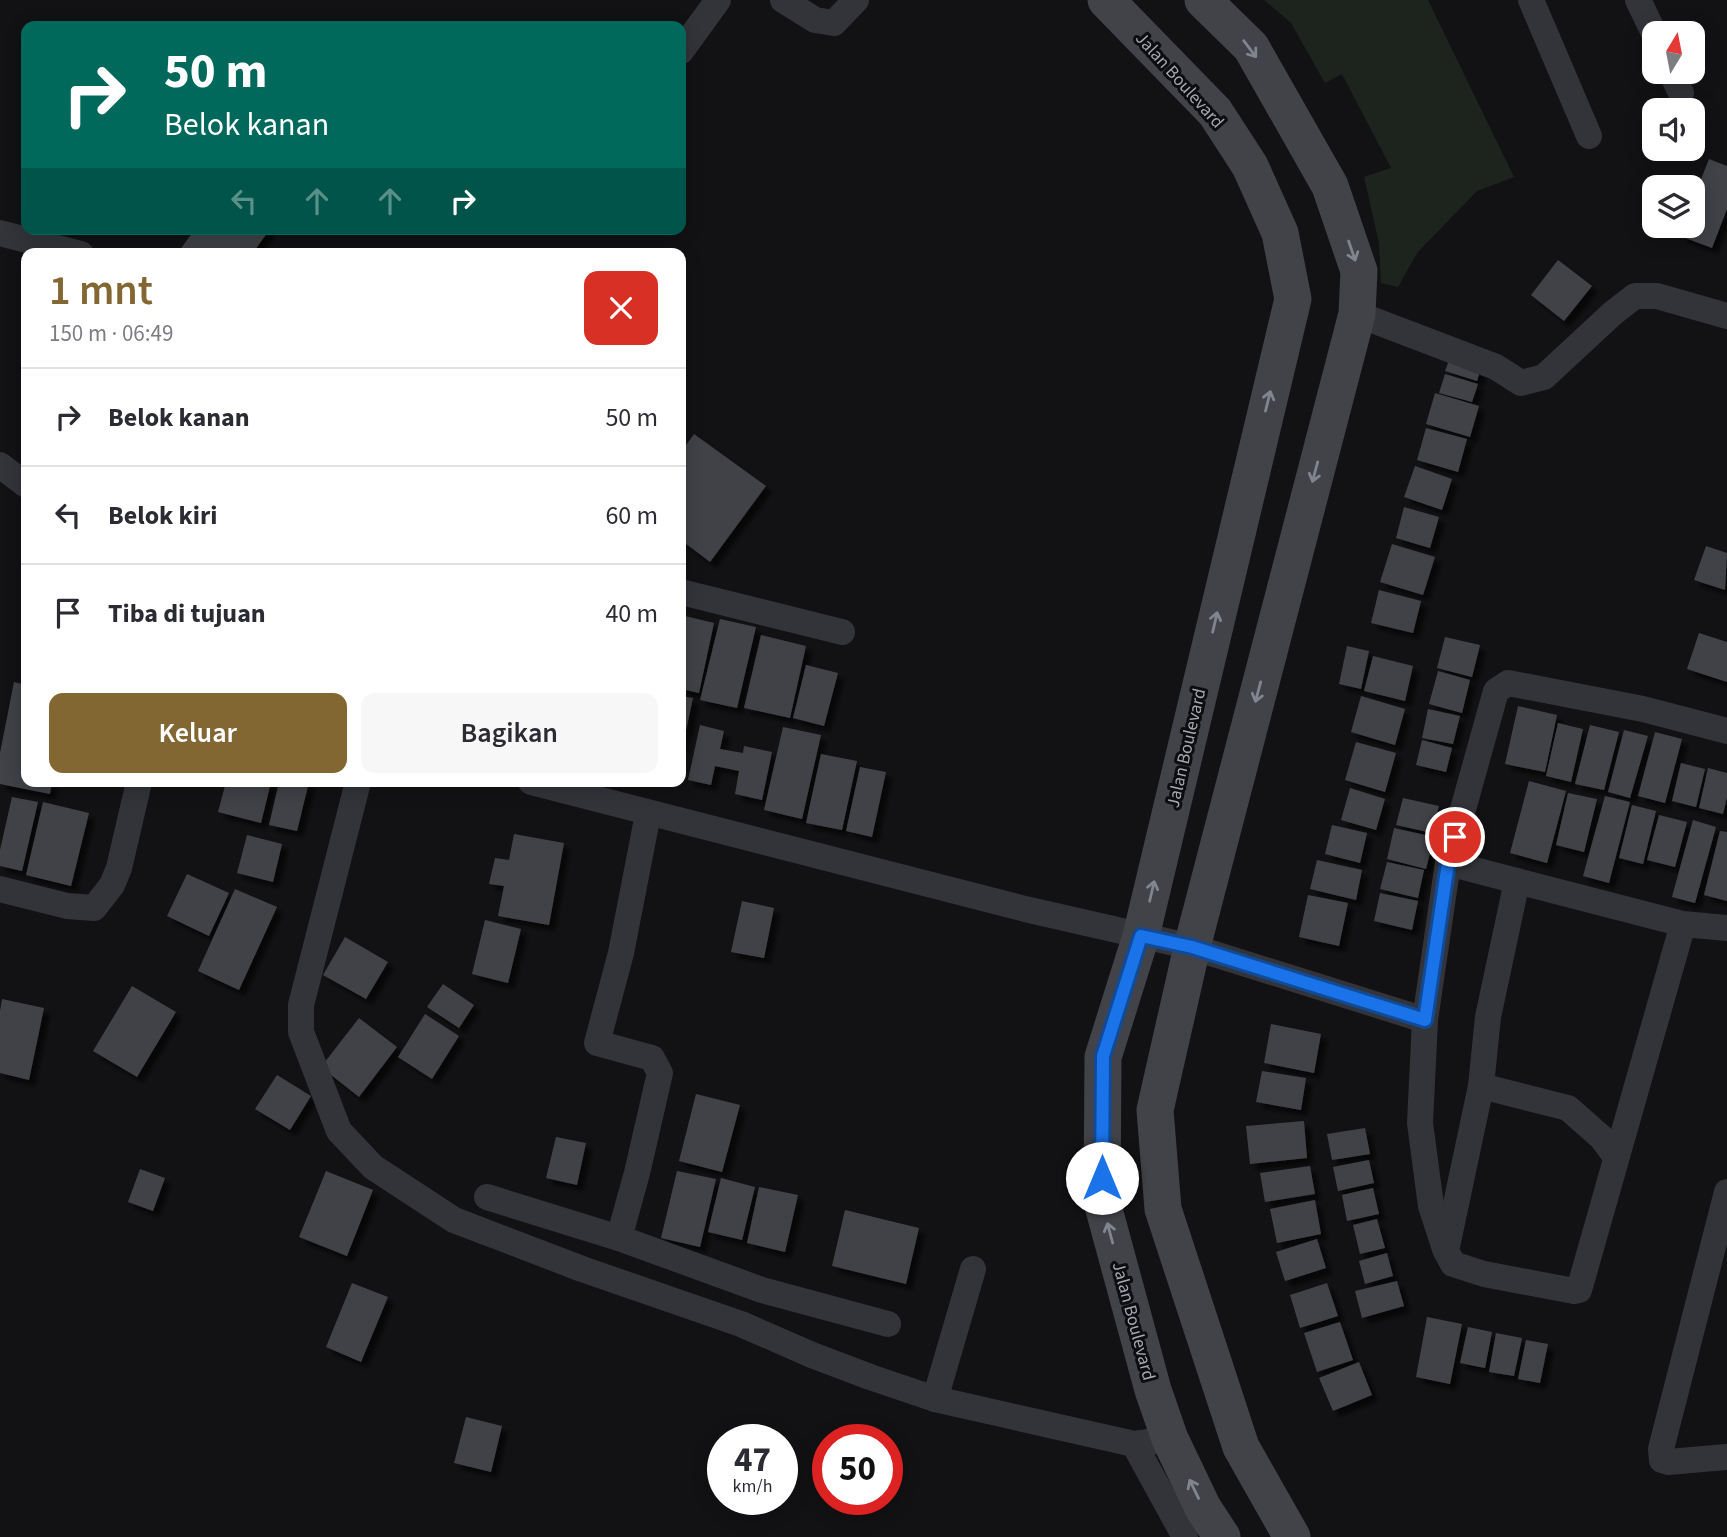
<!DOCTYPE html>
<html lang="id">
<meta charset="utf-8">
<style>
:root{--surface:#fff;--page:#f7f7f7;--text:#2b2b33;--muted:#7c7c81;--line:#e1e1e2;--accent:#836732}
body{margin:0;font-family:"Source Sans 3",sans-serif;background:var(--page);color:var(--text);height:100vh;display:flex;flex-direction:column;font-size:26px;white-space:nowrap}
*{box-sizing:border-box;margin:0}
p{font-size:23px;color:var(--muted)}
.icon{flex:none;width:38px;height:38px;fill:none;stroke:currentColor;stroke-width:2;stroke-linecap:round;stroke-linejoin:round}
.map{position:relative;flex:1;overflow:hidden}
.side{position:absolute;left:21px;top:248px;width:665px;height:539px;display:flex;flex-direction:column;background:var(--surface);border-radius:14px;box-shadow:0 4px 18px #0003}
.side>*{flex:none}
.guide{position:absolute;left:21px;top:21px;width:665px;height:214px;border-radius:14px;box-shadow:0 4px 18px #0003;background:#00695c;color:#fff;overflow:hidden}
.needle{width:46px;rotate:10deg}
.tools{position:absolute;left:1642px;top:21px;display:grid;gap:14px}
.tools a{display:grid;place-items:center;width:63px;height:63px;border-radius:14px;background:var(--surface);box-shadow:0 4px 18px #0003;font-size:35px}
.speed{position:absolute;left:707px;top:1424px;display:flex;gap:14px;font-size:35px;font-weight:700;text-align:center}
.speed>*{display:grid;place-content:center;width:91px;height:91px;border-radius:50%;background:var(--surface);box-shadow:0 4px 18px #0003;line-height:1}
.speed small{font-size:18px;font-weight:400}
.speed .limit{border:10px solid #d22;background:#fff;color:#111}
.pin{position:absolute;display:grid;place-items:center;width:60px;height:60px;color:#fff;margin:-30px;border:4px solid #fff;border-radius:50%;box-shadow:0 2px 7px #0007}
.me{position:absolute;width:77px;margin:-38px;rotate:0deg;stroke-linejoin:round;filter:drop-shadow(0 0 5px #0008)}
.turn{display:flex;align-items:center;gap:24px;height:147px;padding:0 28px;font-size:32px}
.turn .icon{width:91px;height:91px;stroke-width:2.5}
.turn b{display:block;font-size:49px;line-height:60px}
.lanes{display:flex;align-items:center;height:66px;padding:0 28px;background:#0003;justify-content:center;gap:35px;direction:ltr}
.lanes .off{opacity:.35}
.round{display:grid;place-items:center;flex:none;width:74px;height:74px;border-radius:14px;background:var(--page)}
.headline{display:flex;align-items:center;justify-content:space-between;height:119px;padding:0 28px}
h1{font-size:42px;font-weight:600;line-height:52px;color:var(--accent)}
.primary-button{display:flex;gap:14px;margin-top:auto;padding:14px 28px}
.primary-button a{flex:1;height:80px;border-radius:14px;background:var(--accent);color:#fff;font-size:28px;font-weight:600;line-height:80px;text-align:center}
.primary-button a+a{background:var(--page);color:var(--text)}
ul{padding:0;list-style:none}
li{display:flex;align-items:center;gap:21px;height:98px;padding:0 28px;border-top:2px solid var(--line)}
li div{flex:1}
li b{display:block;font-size:26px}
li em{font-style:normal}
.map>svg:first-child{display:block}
</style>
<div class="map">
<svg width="1727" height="1537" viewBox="0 0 1727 1537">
<defs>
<filter id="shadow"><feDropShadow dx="6" dy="6" stdDeviation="2" flood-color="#0009"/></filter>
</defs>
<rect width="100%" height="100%" fill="#121214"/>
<polygon fill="#1d241e" points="1264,0 1428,0 1514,177 1477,191 1417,253 1398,287 1381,283 1379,243 1364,177 1391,168 1342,74 1325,83 1291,23"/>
<g fill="#414247" filter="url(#shadow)">
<polygon points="1709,159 1727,166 1727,209 1712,248 1680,236 1683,226 1692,226 1692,202"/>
<polygon points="195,229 270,229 252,254 177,254"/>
<polygon points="1558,260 1592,286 1564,321 1531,295"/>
<polygon points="1450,358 1481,368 1477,381 1445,371"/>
<polygon points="1445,374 1478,384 1472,402 1439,393"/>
<polygon points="1435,393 1479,406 1470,437 1426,424"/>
<polygon points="1426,428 1467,439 1458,472 1417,460"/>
<polygon points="694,434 766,486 710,562 681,540 681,452"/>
<polygon points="1415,466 1452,479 1442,510 1404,497"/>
<polygon points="1404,507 1439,517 1430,548 1396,538"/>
<polygon points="1392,544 1435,557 1423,595 1380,582"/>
<polygon points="1706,546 1727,553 1725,590 1694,580"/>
<polygon points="1379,590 1421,601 1413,633 1371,623"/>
<polygon points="681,615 714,623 699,693 681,689"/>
<polygon points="720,619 756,627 737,708 700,700"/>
<polygon points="1699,633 1727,642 1727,682 1687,669"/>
<polygon points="761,635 806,646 790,718 744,708"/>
<polygon points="1445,637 1480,645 1472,677 1437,668"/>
<polygon points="1347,646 1369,651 1361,689 1339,684"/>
<polygon points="1373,656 1413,666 1405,701 1364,691"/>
<polygon points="806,665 838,673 824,726 793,718"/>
<polygon points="1438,671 1470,680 1462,713 1429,704"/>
<polygon points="14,682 26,685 26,782 52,782 50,794 0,784 0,753"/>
<polygon points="681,696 693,698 682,749 681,749"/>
<polygon points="1361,696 1405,709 1395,745 1351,732"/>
<polygon points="1518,706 1557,715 1545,772 1505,764"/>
<polygon points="1428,709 1460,716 1453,744 1422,738"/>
<polygon points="1558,723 1583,729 1571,782 1546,776"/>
<polygon points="700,725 724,731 720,749 743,753 744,746 772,752 762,800 735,794 739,771 715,766 711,785 688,780"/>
<polygon points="1590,725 1619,732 1604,790 1575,784"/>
<polygon points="783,727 821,735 802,819 764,810"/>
<polygon points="1624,730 1648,736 1630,798 1608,792"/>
<polygon points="1655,732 1682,739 1665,803 1638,796"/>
<polygon points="1422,740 1452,748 1446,772 1416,765"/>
<polygon points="1356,742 1396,753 1385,792 1345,780"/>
<polygon points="821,754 857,761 842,830 806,823"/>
<polygon points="1681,763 1705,769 1696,807 1672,801"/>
<polygon points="860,767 886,772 872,837 846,831"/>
<polygon points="1708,768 1727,773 1727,797 1723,814 1699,808"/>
<polygon points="1529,781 1566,791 1547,863 1510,853"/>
<polygon points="226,782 271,782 261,823 218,812"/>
<polygon points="279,782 309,782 297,831 269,825"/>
<polygon points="1350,788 1385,799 1376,830 1341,820"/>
<polygon points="1568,793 1597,799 1584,852 1556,845"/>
<polygon points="1605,796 1630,802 1609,883 1583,876"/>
<polygon points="12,797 38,802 22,871 0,866 0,850"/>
<polygon points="1403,798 1439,806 1432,833 1396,825"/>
<polygon points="43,802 89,813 71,886 26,875"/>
<polygon points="1632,805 1656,811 1643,864 1619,858"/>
<polygon points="1659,815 1687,822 1675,867 1647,860"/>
<polygon points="1693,820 1716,827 1695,903 1672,897"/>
<polygon points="1332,825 1367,833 1360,863 1325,854"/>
<polygon points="1394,828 1434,837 1426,869 1387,859"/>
<polygon points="1720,831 1727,832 1727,901 1704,895"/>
<polygon points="514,834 564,843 549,925 498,916 504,886 489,884 495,858 509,860"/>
<polygon points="247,835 282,844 273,882 237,873"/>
<polygon points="1317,860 1362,870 1356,900 1310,889"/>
<polygon points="1387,862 1424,870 1418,898 1380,889"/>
<polygon points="187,874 229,893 209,936 167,916"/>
<polygon points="235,889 277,907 239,990 198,971"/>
<polygon points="1380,893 1418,901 1412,930 1374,921"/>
<polygon points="1308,895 1348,903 1339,946 1299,937"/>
<polygon points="742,901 774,908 764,958 731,952"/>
<polygon points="485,920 521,929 508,983 472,974"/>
<polygon points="345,937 388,962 366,999 323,975"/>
<polygon points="443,984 474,1005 459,1028 427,1007"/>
<polygon points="132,986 176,1012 137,1077 93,1051"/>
<polygon points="2,999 44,1008 29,1080 0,1073 0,1011"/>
<polygon points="425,1014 459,1036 432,1079 398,1057"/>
<polygon points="359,1018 397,1047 359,1097 321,1067"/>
<polygon points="1271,1024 1321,1034 1314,1073 1264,1063"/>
<polygon points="1262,1071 1306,1078 1301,1110 1256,1102"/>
<polygon points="277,1075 311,1096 290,1130 255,1109"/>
<polygon points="696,1094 740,1105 722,1172 679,1161"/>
<polygon points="1304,1121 1307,1158 1250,1164 1246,1126"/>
<polygon points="1365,1128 1370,1154 1332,1160 1327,1134"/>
<polygon points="556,1137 586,1143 577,1185 546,1178"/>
<polygon points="1369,1160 1374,1183 1338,1191 1333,1167"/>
<polygon points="1310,1166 1315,1194 1265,1202 1260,1173"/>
<polygon points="140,1169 165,1178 153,1211 128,1202"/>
<polygon points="326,1171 373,1190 347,1256 299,1237"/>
<polygon points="677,1171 716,1179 700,1247 661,1238"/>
<polygon points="721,1178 755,1187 742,1240 708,1232"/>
<polygon points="759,1187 798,1195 785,1252 747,1243"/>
<polygon points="1373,1188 1379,1214 1347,1221 1342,1195"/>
<polygon points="1315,1200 1321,1234 1277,1243 1270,1209"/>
<polygon points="845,1210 919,1228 906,1284 832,1266"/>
<polygon points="1377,1219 1385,1248 1360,1254 1353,1225"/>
<polygon points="1317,1239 1326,1268 1285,1281 1276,1252"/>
<polygon points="1387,1253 1393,1276 1365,1284 1359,1261"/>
<polygon points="1397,1281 1404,1306 1362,1318 1355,1291"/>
<polygon points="352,1283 388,1297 361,1362 326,1347"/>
<polygon points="1327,1283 1338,1316 1300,1328 1290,1295"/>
<polygon points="1427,1317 1462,1324 1450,1384 1416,1377"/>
<polygon points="1340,1322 1353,1360 1317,1372 1304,1333"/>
<polygon points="1468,1327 1492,1332 1485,1368 1460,1363"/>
<polygon points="1496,1333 1522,1338 1514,1376 1489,1372"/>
<polygon points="1526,1340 1548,1344 1540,1383 1518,1379"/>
<polygon points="1359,1362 1372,1395 1333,1411 1319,1378"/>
<polygon points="466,1417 502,1426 491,1472 454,1463"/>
</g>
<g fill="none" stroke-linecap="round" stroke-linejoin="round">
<g stroke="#333439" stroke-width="26">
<polyline points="783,0 815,20 834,23 856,0"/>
<polyline points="1531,0 1589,136"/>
<polyline points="1638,0 1654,33"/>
<polyline points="681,51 718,0"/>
<polyline points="1671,72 1681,93"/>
<polyline points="0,233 81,254"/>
<polyline points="1357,314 1496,367 1521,383 1544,377 1613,313 1635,296 1657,296 1727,316"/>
<polyline points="0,465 26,485"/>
<polyline points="681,592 842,632"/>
<polyline points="358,782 301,1005 301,1032 339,1131 373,1167 454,1220 582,1269 741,1324 812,1355 870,1377 935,1399 1134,1444 1170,1439"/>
<polyline points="531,782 1025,909 1192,947 1425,1020"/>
<polyline points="1448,863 1517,881"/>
<polyline points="0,889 67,906 94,908 112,885 119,868 139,782"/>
<polyline points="1683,924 1579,1290 1574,1291 1484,1274 1453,1264 1446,1251 1481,1086 1488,1017 1517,881 1683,924 1727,928"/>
<polyline points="1481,1086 1568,1108 1602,1138 1616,1157"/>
<polyline points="1727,1192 1661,1449 1662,1460 1668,1462 1727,1457"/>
<polyline points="487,1197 619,1238 762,1290 888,1324"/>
<polyline points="619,1238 637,1173 660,1073 652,1058 597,1043 621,953 648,814"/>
<polyline points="1445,1249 1431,1206 1420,1123 1425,1020 1448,863 1496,691 1508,683 1643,709 1727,731"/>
<polyline points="935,1399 973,1269"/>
<polyline points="1134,1444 1185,1537"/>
</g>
<g stroke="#414349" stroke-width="37">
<polyline points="1106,0 1215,112 1250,166 1280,233 1293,299 1141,936 1103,1057 1102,1202 1153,1390 1170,1439 1203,1508 1222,1537"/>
<polyline points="1203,0 1251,47 1330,186 1359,271 1357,314 1192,947 1155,1110 1163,1209 1241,1447 1292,1537"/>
</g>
</g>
<defs><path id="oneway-shaft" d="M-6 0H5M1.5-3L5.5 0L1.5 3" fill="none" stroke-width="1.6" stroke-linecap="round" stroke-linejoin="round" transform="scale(1.75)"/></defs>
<g stroke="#81858f">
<use href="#oneway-shaft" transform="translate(1250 49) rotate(53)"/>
<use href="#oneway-shaft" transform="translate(1352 251) rotate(71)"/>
<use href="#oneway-shaft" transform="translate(1268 401) rotate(-76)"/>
<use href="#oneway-shaft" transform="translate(1315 472) rotate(105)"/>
<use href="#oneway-shaft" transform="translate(1215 622) rotate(-77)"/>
<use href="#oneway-shaft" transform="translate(1258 692) rotate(105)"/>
<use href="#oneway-shaft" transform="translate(1152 891) rotate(-77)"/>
<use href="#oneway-shaft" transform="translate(1110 1233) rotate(-105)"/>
<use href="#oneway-shaft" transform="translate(1194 1489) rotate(-116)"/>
</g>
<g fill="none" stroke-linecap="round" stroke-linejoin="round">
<defs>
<polyline id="route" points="1102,1178 1103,1056 1141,936 1192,947 1425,1020 1448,863 1455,837"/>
</defs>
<use href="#route" stroke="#114b97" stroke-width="18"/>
<use href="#route" stroke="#1a73e8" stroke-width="12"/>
</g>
<g text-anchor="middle" stroke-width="6" stroke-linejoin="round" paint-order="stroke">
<g font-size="18" fill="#a4a9b4" stroke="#0d0d0f">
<text transform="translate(1180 80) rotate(48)" y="6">Jalan Boulevard</text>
<text transform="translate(1186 748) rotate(-77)" y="6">Jalan Boulevard</text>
<text transform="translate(1134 1321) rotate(75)" y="6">Jalan Boulevard</text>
</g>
</g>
</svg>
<div class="tools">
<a><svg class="needle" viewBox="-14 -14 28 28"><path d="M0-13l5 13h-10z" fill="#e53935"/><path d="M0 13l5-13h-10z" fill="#7c7c81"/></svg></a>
<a><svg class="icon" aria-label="sound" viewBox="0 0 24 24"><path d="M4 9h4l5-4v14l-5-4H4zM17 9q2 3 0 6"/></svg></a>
<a><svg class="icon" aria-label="layers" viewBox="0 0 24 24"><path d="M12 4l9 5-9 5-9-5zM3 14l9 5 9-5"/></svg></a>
</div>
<div class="speed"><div>47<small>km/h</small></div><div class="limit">50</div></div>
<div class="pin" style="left:1455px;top:837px;background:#d93025"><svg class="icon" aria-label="arrive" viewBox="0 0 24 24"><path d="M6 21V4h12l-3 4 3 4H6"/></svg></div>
<svg class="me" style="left:1102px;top:1178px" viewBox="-20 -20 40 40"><circle r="19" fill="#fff"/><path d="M0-13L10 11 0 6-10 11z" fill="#1a73e8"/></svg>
<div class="guide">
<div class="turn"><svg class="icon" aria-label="right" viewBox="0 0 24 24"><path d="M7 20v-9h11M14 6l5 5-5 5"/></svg><div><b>50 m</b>Belok kanan</div></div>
<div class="lanes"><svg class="icon off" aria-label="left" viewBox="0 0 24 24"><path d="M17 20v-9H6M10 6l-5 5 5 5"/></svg><svg class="icon off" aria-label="ahead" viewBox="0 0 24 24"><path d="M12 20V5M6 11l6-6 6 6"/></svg><svg class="icon off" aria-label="ahead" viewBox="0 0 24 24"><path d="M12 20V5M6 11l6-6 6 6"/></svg><svg class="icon" aria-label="right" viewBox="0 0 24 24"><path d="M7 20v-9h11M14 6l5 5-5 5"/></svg></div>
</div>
<section class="side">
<div class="headline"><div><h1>1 mnt</h1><p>150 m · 06:49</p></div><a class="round" style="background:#d93025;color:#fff"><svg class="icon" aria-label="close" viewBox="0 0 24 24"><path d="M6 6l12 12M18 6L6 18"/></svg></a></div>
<ul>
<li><svg class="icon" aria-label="right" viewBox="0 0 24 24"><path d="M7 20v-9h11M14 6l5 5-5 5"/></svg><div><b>Belok kanan</b></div><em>50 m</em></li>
<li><svg class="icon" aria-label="left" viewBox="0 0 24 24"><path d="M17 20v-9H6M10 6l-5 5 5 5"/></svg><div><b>Belok kiri</b></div><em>60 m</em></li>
<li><svg class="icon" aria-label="arrive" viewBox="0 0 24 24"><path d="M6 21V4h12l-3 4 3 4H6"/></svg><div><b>Tiba di tujuan</b></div><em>40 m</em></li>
</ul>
<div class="primary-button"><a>Keluar</a><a>Bagikan</a></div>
</section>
</div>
